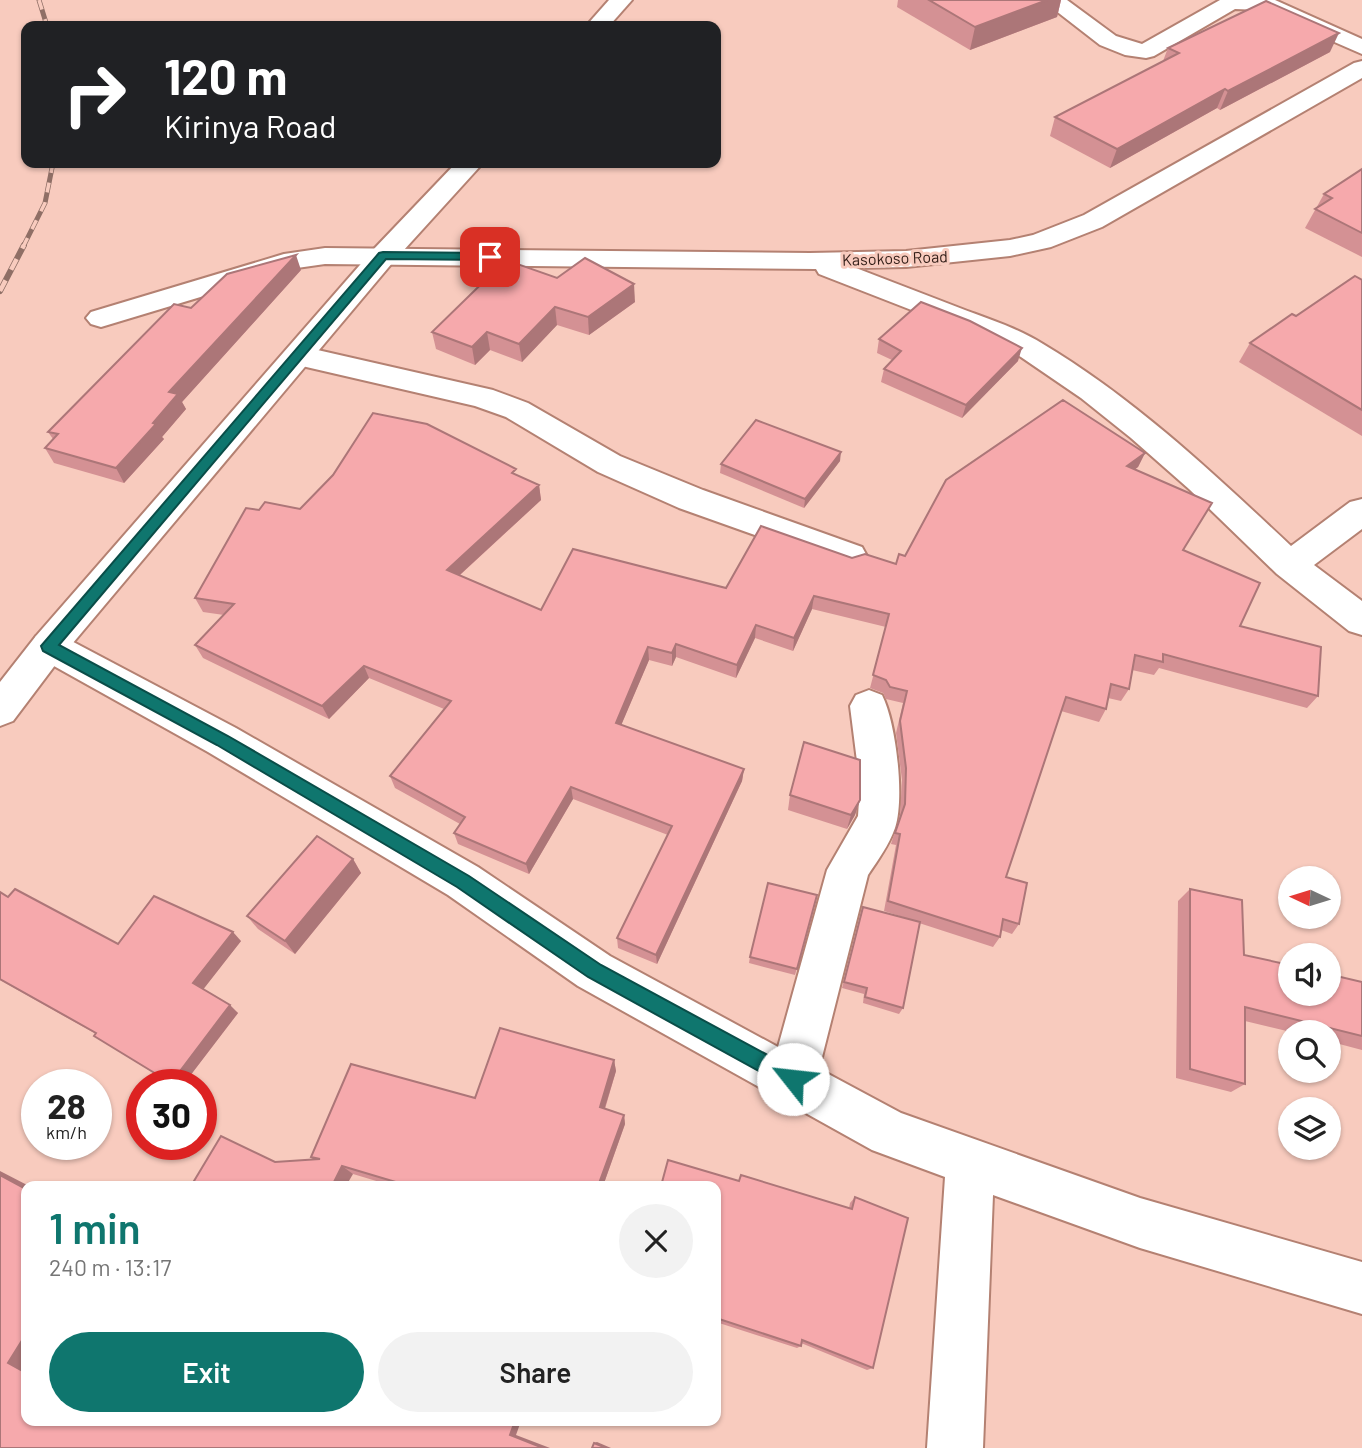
<!DOCTYPE html>
<meta charset="utf-8">
<style>
:root{--surface:#fff;--page:#f2f2f2;--text:#222;--muted:#767676;--accent:#0f766e}
body{margin:0;font-family:Barlow,sans-serif;background:var(--page);color:var(--text);height:100vh;display:flex;flex-direction:column;font-size:26px;white-space:nowrap}
*{box-sizing:border-box;margin:0}
p{font-size:23px;color:var(--muted)}
.icon{flex:none;width:38px;height:38px;fill:none;stroke:currentColor;stroke-width:2;stroke-linecap:round;stroke-linejoin:round}
.map{position:relative;flex:1;overflow:hidden}
.side{position:absolute;left:21px;top:1181px;width:700px;height:245px;display:flex;flex-direction:column;background:var(--surface);border-radius:14px;box-shadow:0 2px 5px #0004}
.side>*{flex:none}
.top-card{position:absolute;left:21px;top:21px;width:700px;height:147px;border-radius:14px;box-shadow:0 2px 5px #0004;background:#202124;color:#fff;overflow:hidden}
.needle{width:46px;rotate:274deg}
.fabs{position:absolute;left:1278px;top:866px;display:grid;gap:14px}
.fabs a{display:grid;place-items:center;width:63px;height:63px;border-radius:50%;background:var(--surface);box-shadow:0 2px 5px #0004;font-size:35px}
.speed{position:absolute;left:21px;top:1069px;display:flex;gap:14px;font-size:35px;font-weight:700;text-align:center}
.speed>*{display:grid;place-content:center;width:91px;height:91px;border-radius:50%;background:var(--surface);box-shadow:0 2px 5px #0004;line-height:1}
.speed small{font-size:18px;font-weight:400}
.speed .limit{border:10px solid #d22;background:#fff;color:#111}
.pin{position:absolute;display:grid;place-items:center;width:60px;height:60px;color:#fff;margin:-30px;border-radius:14px;box-shadow:0 4px 10px #0006}
.me{position:absolute;width:77px;margin:-38px;rotate:299deg;stroke-linejoin:round;filter:drop-shadow(0 0 5px #0008)}
.turn{display:flex;align-items:center;gap:24px;height:147px;padding:0 28px;font-size:32px}
.turn .icon{width:91px;height:91px;stroke-width:2.5}
.turn b{display:block;font-size:49px;line-height:60px}
.round{display:grid;place-items:center;flex:none;width:74px;height:74px;border-radius:37px;background:var(--page)}
.summary{display:flex;align-items:center;justify-content:space-between;height:119px;padding:0 28px}
h1{font-size:42px;font-weight:600;line-height:52px;color:var(--accent)}
.primary-button{display:flex;gap:14px;margin-top:auto;padding:14px 28px}
.primary-button a{flex:1;height:80px;border-radius:42px;background:var(--accent);color:#fff;font-size:28px;font-weight:600;line-height:80px;text-align:center}
.primary-button a+a{background:var(--page);color:var(--text)}
.map>svg:first-child{display:block}
</style>
<div class="map">
<svg width="1362" height="1448" viewBox="0 0 1362 1448">
<rect width="100%" height="100%" fill="#f8cbbe"/>
<g fill="none" stroke-linecap="round" stroke-linejoin="round">
<defs>
<g id="street">
<polygon points="1042,0 1067,0 1116,36 1142,44 1220,0 1275,0 1362,39 1362,54 1261,10 1235,9 1154,56 1146,58 1125,55 1100,45"/>
<path d="M1362 61V78L1102 227 1051 247 1010 256 906 267 856 268C892 282 929 296 965 310 992 320 1019 329 1043 344 1135 399 1213 473 1291 546L1350 502 1362 499V529L1314 565 1362 601V635L1349 631 1277 574 1189 489 1131 438 1081 398 1021 357 991 341 819 274 816 269 325 264 297 268 101 327 91 324 86 318 91 312 284 254 325 248 810 253 906 251 1010 240 1033 235 1084 215 1354 63Z"/>
<polygon points="300,346 493,390 528,403 620,456 703,490 862,547 867,556 862,565 850,569 679,508 598,472 506,417 475,406 289,363 285,356 289,349"/>
<path d="M49 631 62 636 236 728 478 867 610 956 778 1047 827 870 858 816 860 785 850 706 856 695 869 690 882 695C896 723 905 798 895 828 889 845 878 860 868 875L819 1069 901 1113 1140 1198 1362 1262V1314L1140 1248 993 1195 983 1448H927L945 1177 872 1150 578 986 448 895 208 752 36 656 31 646 36 636Z"/>
</g>
<g id="secondary">
<polygon points="609,0 632,0 609,26 586,26"/>
<polygon points="456,163 483,163 393,262 62,656 13,721 0,726 0,682 36,636 373,250"/>
</g>
</defs>
<use href="#street" stroke="#b48172" stroke-width="4"/>
<use href="#secondary" stroke="#b48172" stroke-width="4"/>
<use href="#street" fill="#fff" fill-rule="evenodd"/>
<use href="#secondary" fill="#fff" fill-rule="evenodd"/>
<defs>
<g id="rail-far1">
<polyline points="39,0 47,26"/>
<polyline points="23,247 45,203 53,163"/>
</g>
<polyline id="rail" points="0,291 24,245"/>
</defs>
<use href="#rail-far1" stroke="#8f6f66" stroke-width="5"/>
<use href="#rail" stroke="#8f6f66" stroke-width="6"/>
<use href="#rail-far1" stroke="#f8cbbe" stroke-width="3.5" stroke-dasharray="10" stroke-linecap="butt"/>
<use href="#rail" stroke="#f8cbbe" stroke-width="4.5" stroke-dasharray="12" stroke-linecap="butt"/>
</g>
<g fill="#d49194">
<polygon points="898,0 1061,0 1057,17 970,50 897,7"/>
<polygon points="1168,48 1330,52 1220,110 1217,108 1110,168 1050,136 1055,117 1163,61"/>
<polygon points="1362,169 1362,257 1305,228 1324,194"/>
<polygon points="301,270 182,402 186,409 162,437 164,439 124,483 54,463 45,448 53,439 48,432 191,308"/>
<polygon points="557,278 635,302 589,335 557,325 522,362 490,350 475,365 436,349 432,332"/>
<polygon points="1362,280 1362,436 1239,362 1250,343 1296,316"/>
<polygon points="879,339 1018,361 962,418 881,382 884,369 892,360 877,353"/>
<polygon points="1145,453 1138,467 1135,469 1183,550 1240,626 1318,696 1307,708 1159,668 1154,675 1132,670 1129,689 1121,701 1108,698 1106,709 1099,722 1061,711 1006,877 1019,924 1012,934 1001,930 1000,937 993,947 919,923 903,1008 899,1014 863,1003 864,994 842,988 863,907 906,918 884,911 896,845 891,844 900,815 902,780 896,733 903,703 886,699 883,693 870,688 886,627 812,609 793,651 755,638 736,678 676,657 672,666 649,660 621,725 744,769 742,781 657,964 618,948 617,938 668,835 573,799 529,874 458,844 454,833 460,824 395,788 390,776 444,709 369,678 329,719 203,658 195,645 224,615 203,612 195,598 259,510 300,509 517,475 539,485 541,500 460,575 541,610 726,588 852,558 896,564 905,556"/>
<polygon points="840,461 804,508 720,473 721,464"/>
<polygon points="790,795 860,800 855,815 847,829 788,810"/>
<polygon points="353,859 361,873 295,954 258,929 247,916"/>
<polygon points="1190,889 1244,955 1362,982 1362,1050 1328,1041 1328,1032 1291,1032 1245,1021 1245,1084 1231,1092 1176,1078 1178,901"/>
<polygon points="0,892 8,897 118,944 241,941 203,989 238,1013 183,1085 173,1085 94,1036 96,1034 0,980"/>
<polygon points="817,895 795,975 749,963 750,957"/>
<polygon points="614,1060 616,1071 605,1109 624,1115 625,1124 603,1186 393,1186 353,1174 275,1162 315,1160 311,1157 475,1098"/>
<polygon points="739,1181 849,1208 850,1203 855,1197 873,1368 867,1370 801,1343 801,1346 797,1348 716,1322 716,1186"/>
</g>
<g fill="#ac7678">
<polygon points="1047,0 1061,0 1057,17 970,50 975,27"/>
<polygon points="1339,33 1330,52 1220,110 1228,91"/>
<polygon points="1225,89 1217,108 1110,168 1117,149"/>
<polygon points="296,255 301,270 182,402 186,409 162,437 164,439 124,483 116,468 153,423 169,392"/>
<polygon points="634,284 635,302 589,335 588,317"/>
<polygon points="555,307 557,325 522,362 519,344"/>
<polygon points="487,332 490,350 475,365 472,347"/>
<polygon points="1022,348 1018,361 962,418 966,405"/>
<polygon points="841,452 840,461 804,508 805,499"/>
<polygon points="1145,453 1138,467 1121,480 1127,466"/>
<polygon points="539,485 541,500 451,583 447,570"/>
<polygon points="814,596 812,609 793,651 794,638"/>
<polygon points="756,625 755,638 736,678 737,665"/>
<polygon points="676,644 676,657 672,666 672,653"/>
<polygon points="648,647 649,660 617,735 616,723"/>
<polygon points="364,666 369,678 329,719 322,706"/>
<polygon points="744,769 742,781 657,964 656,955"/>
<polygon points="571,787 573,799 529,874 526,864"/>
<polygon points="860,800 855,815 847,829 851,815"/>
<polygon points="353,859 361,873 295,954 285,941"/>
<polygon points="233,932 241,941 202,991 193,983"/>
<polygon points="230,1005 238,1013 183,1085 174,1085 171,1083"/>
<polygon points="614,1060 616,1071 602,1117 600,1107"/>
<polygon points="210,1111 217,1115 201,1139 201,1124"/>
<polygon points="624,1115 625,1124 603,1186 598,1186"/>
<polygon points="188,1144 197,1144 189,1157 182,1153"/>
<polygon points="342,1166 353,1174 346,1186 332,1186"/>
<polygon points="0,1171 29,1186 26,1186 26,1189 0,1175"/>
<polygon points="26,1334 26,1373 8,1363"/>
<polygon points="515,1421 521,1421 516,1435 550,1448 543,1448 510,1435"/>
<polygon points="597,1442 611,1448 606,1448 594,1443"/>
</g>
<g fill="#f6a9ac" stroke="#ac7678" stroke-width="2">
<polygon points="929,0 1047,0 975,27"/>
<polygon points="1266,1 1339,33 1228,91 1225,89 1117,149 1055,117 1179,53 1168,48"/>
<polygon points="1362,169 1362,233 1315,209 1332,198 1324,194"/>
<polygon points="296,255 169,392 178,394 153,423 156,424 116,468 45,448 58,434 48,432 174,304 191,308 227,274"/>
<polygon points="585,258 634,284 588,317 555,307 519,344 487,332 472,347 432,332 506,260 557,278"/>
<polygon points="1355,276 1362,280 1362,410 1250,343 1292,314 1296,316"/>
<polygon points="921,302 970,321 1022,348 966,405 884,369 901,351 879,339"/>
<polygon points="1063,400 1145,453 1127,466 1212,503 1183,550 1260,583 1240,626 1321,647 1318,696 1163,654 1163,662 1135,655 1129,689 1111,684 1106,709 1066,697 1006,877 1027,883 1019,924 1003,919 1000,937 888,901 900,834 895,833 905,804 906,768 900,721 907,691 890,687 886,680 873,675 889,614 814,596 794,638 756,625 737,665 676,644 672,653 648,647 616,723 744,769 656,955 617,938 672,826 571,787 526,864 454,833 465,817 390,776 451,701 364,666 322,706 195,645 234,604 195,598 246,508 259,510 265,502 300,509 333,475 373,413 427,424 516,469 512,473 539,485 447,570 541,610 573,549 726,588 761,526 852,558 865,554 896,564 899,554 905,556 946,480"/>
<polygon points="756,420 841,452 805,499 721,464"/>
<polygon points="804,742 860,760 860,800 851,815 790,795"/>
<polygon points="317,836 353,859 285,941 247,916"/>
<polygon points="768,883 817,895 797,969 750,957"/>
<polygon points="15,889 118,944 154,896 233,932 193,983 230,1005 171,1083 94,1036 96,1033 0,979 0,892 8,897"/>
<polygon points="1190,889 1242,900 1244,955 1290,965 1290,994 1328,994 1328,974 1362,982 1362,1036 1245,1007 1245,1084 1190,1069"/>
<polygon points="863,907 920,922 903,1008 865,997 867,988 844,982"/>
<polygon points="500,1028 614,1060 600,1107 624,1115 598,1186 409,1186 342,1166 332,1186 191,1186 221,1136 275,1162 320,1159 311,1157 351,1064 475,1098"/>
<polygon points="201,1106 210,1111 201,1124"/>
<polygon points="142,1108 142,1132 129,1126"/>
<polygon points="165,1144 188,1144 182,1153"/>
<polygon points="668,1160 739,1181 741,1175 852,1209 855,1197 908,1218 873,1368 802,1340 801,1346 716,1318 716,1186 661,1186"/>
<polygon points="0,1175 26,1189 26,1334 8,1363 26,1373 26,1421 515,1421 510,1435 543,1448 0,1448"/>
<polygon points="594,1443 606,1448 592,1448"/>
</g>
<polygon fill="#0f766e" stroke="#0a4d48" stroke-width="2" points="383,252 490,253 496,257 490,260 386,259 59,645 228,736 469,876 601,965 799,1072 802,1079 799,1086 793,1089 786,1086 588,977 457,887 217,745 43,651 41,646 379,253"/>
<g text-anchor="middle" stroke-width="6" stroke-linejoin="round" paint-order="stroke">
<g font-size="16" fill="#311d17" stroke="#f8cbbe">
<text transform="translate(895 258) rotate(-2)" y="6">Kasokoso Road</text>
</g>
</g>
</svg>
<div class="fabs">
<a><svg class="needle" viewBox="-14 -14 28 28"><path d="M0-13l5 13h-10z" fill="#e53935"/><path d="M0 13l5-13h-10z" fill="#767676"/></svg></a>
<a><svg class="icon" aria-label="sound" viewBox="0 0 24 24"><path d="M4 9h4l5-4v14l-5-4H4zM17 9q2 3 0 6"/></svg></a>
<a><svg class="icon" aria-label="search" viewBox="0 0 24 24"><circle cx="10" cy="10" r="6"/><path d="M15 15l6 6"/></svg></a>
<a><svg class="icon" aria-label="layers" viewBox="0 0 24 24"><path d="M12 4l9 5-9 5-9-5zM3 14l9 5 9-5"/></svg></a>
</div>
<div class="speed"><div>28<small>km/h</small></div><div class="limit">30</div></div>
<div class="pin" style="left:490px;top:257px;background:#d93025"><svg class="icon" aria-label="arrive" viewBox="0 0 24 24"><path d="M6 21V4h12l-3 4 3 4H6"/></svg></div>
<svg class="me" style="left:793px;top:1079px" viewBox="-20 -20 40 40"><circle r="19" fill="#fff"/><path d="M0-13L10 11 0 6-10 11z" fill="#0f766e"/></svg>
<div class="top-card">
<div class="turn"><svg class="icon" aria-label="right" viewBox="0 0 24 24"><path d="M7 20v-9h11M14 6l5 5-5 5"/></svg><div><b>120 m</b>Kirinya Road</div></div>
</div>
<section class="side">
<div class="summary"><div><h1>1 min</h1><p>240 m · 13:17</p></div><a class="round"><svg class="icon" aria-label="close" viewBox="0 0 24 24"><path d="M6 6l12 12M18 6L6 18"/></svg></a></div>
<div class="primary-button"><a>Exit</a><a>Share</a></div>
</section>
</div>
